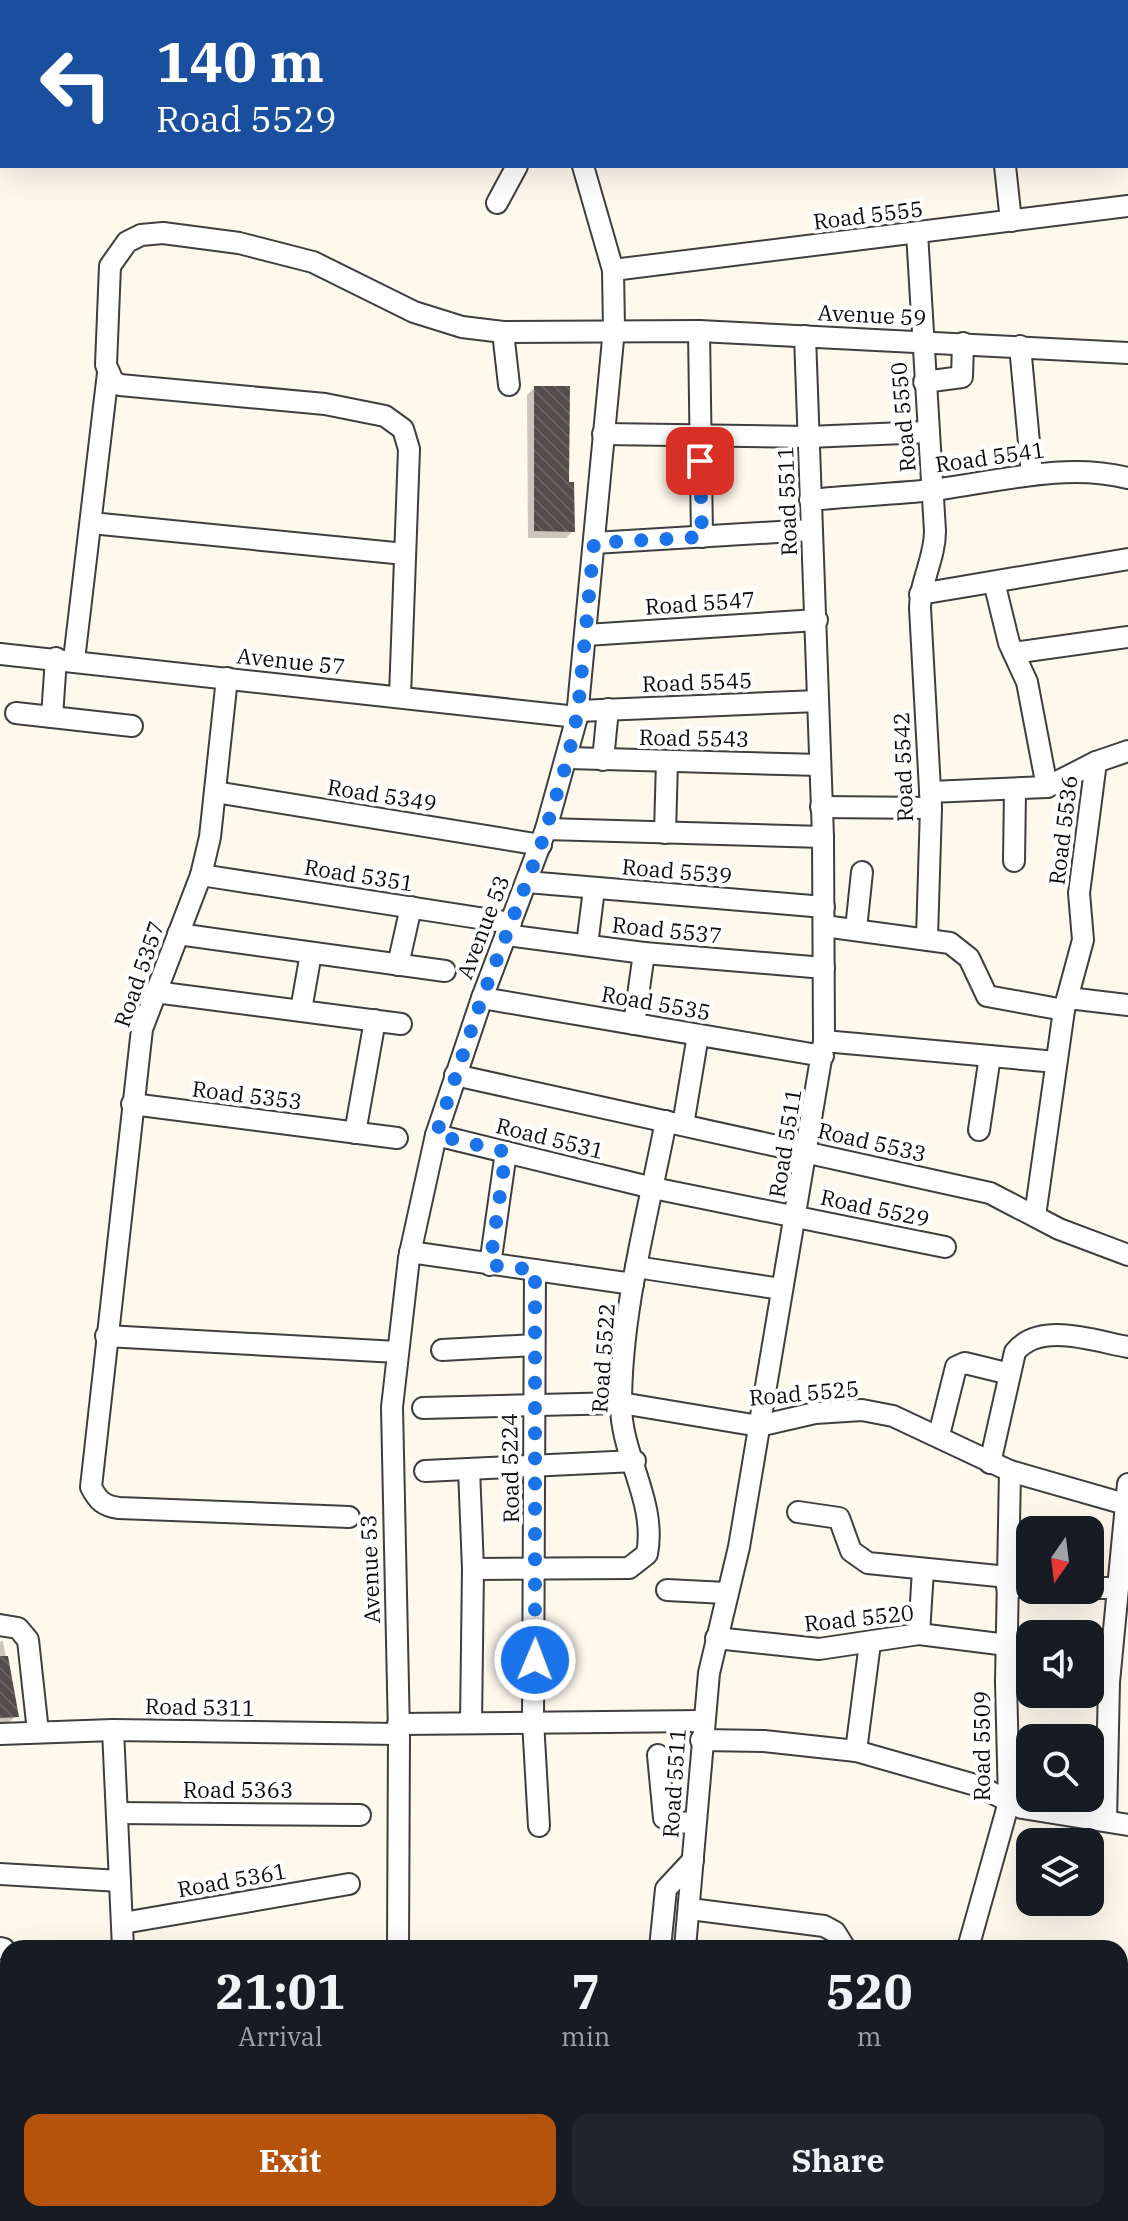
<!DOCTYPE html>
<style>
:root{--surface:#171b24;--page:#20242c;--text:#f1f3f6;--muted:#9ea1a6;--accent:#b45309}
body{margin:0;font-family:"IBM Plex Serif",serif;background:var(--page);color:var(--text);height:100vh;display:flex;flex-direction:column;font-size:30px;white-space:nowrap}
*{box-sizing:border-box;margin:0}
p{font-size:26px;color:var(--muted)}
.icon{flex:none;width:44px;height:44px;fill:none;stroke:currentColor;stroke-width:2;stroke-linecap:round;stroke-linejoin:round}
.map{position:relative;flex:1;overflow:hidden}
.drawer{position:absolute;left:0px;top:1940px;width:1128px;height:282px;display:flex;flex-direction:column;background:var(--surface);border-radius:24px 24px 0 0;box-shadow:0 8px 32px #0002}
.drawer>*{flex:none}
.top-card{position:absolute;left:0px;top:0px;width:1128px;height:168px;box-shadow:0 8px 32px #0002;background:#1a4fa0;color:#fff;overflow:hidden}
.needle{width:52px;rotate:194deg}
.controls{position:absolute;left:1016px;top:1516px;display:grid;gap:16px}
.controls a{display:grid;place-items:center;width:88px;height:88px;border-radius:16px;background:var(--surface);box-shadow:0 8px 32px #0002;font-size:40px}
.pin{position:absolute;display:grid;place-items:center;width:68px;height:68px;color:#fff;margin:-34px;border-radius:16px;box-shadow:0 4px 12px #0006}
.me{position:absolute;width:88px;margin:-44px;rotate:1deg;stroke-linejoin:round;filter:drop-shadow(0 0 6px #0008)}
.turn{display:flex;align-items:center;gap:28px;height:168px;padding:0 24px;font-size:36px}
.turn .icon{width:104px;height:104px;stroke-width:2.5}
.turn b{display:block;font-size:56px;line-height:68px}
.eta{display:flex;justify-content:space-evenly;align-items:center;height:136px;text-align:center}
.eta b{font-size:48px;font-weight:800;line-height:56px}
.action{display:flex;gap:16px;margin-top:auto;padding:16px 24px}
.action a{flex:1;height:92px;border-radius:16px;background:var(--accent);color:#fff;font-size:32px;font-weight:800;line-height:92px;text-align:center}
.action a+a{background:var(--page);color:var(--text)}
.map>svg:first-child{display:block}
</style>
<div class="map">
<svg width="1128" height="2221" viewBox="0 0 1128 2221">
<defs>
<pattern id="building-back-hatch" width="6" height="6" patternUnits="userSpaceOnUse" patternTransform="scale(2)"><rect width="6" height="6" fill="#544c49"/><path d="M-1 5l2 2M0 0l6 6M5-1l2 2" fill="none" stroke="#68615f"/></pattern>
</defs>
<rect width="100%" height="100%" fill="#fef8ed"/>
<g fill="#0003">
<polygon points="534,388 567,484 573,531 566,538 528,538 527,395"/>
<polygon points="3,1641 16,1716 0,1731 0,1642"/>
</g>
<g fill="url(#building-back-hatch)">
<polygon points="534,386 570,386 569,482 574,482 575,532 534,531"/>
<polygon points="0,1656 8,1656 19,1717 0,1718"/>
</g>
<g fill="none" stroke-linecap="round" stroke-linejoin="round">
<defs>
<g id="minor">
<polyline points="529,0 530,2"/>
<polyline points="1005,166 1011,221"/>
<polyline points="497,203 517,166"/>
<path d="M917 233 935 531C935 559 920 581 920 608L931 808 927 937"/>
<polyline points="613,270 1128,206"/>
<polyline points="699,331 702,537"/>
<polyline points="503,332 509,385"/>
<polyline points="1020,346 1032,475"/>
<polyline points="924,382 962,377 963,343"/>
<polyline points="603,434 808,437 928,432"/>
<path d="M810 500C851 496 892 494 933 490 997 482 1064 462 1128 478"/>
<polyline points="91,523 405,554"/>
<polyline points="594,543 811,530"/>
<polyline points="994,582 1009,643 1027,682 1047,787"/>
<polyline points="920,594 1128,559"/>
<polyline points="586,635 817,620"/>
<polyline points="1014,653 1128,637"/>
<polyline points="0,654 577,717"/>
<polyline points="74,660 108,373"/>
<path d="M227 678 210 837 201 875 142 1029 91 1487C98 1501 104 1506 119 1508L349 1517"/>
<polyline points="400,696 409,449 403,429 385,416 325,404 120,385 113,381 106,365 110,266 127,242 141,235 163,233 239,243 313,262 414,312 462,327 503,332 699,331 1128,353"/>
<polyline points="578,711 818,701"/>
<polyline points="16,713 132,726"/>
<polyline points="52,717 56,658"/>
<polyline points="568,758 820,765"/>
<polyline points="603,760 608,709"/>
<polyline points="215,792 541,845"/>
<polyline points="930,792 1047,787 1096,762 1128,751"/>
<polyline points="821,807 931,808"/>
<polyline points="546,829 823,837"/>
<polyline points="665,833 667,761"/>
<polyline points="1014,861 1015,791"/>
<polyline points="201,875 511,923"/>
<polyline points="527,882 824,907"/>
<polyline points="824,926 950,943 969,958 987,996 1064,1010"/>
<polyline points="856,929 862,872"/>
<polyline points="178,934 445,971"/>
<polyline points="506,935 644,953 824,968"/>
<polyline points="587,945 594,889"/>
<polyline points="398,965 411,907"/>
<polyline points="155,992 401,1024"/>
<polyline points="482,998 823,1056"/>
<polyline points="1068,998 1128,1005"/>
<polyline points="301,1010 311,953"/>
<polyline points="634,1024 644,953"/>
<polyline points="824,1041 1056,1062"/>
<polyline points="455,1075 990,1193 1059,1229 1128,1255"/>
<polyline points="132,1104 397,1138"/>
<polyline points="683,1125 698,1035"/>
<polyline points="979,1130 990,1056"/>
<polyline points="355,1133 375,1020"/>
<polyline points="436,1135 653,1188 945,1247"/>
<polyline points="1035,1216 1064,1010 1083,940 1079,893 1096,762"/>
<polyline points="410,1252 633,1284"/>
<polyline points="490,1265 506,1152"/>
<polyline points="636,1267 781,1289"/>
<polyline points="535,1270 533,1721 539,1826"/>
<polyline points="106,1336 397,1352"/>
<polyline points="442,1350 534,1345"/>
<polyline points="423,1408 621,1403 759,1426 815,1413 862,1410 893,1416 1010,1471 1125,1504"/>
<polyline points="939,1435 956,1367 965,1363 1010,1374"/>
<path d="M990 1463 1015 1352C1040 1321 1094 1341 1128 1347"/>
<polyline points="469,1469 473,1569 471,1723"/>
<polyline points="425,1471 635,1461"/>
<polyline points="798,1512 839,1518 851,1551 868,1563 1008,1577"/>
<path d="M473 1569 629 1568 647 1554C657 1501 621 1456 621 1405 621 1310 648 1214 666 1121"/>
<polyline points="1007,1587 1030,1587"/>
<polyline points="1090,1588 1118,1588"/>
<polyline points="667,1590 726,1593"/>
<polyline points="0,1625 18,1628 28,1640 38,1732"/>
<polyline points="919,1634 923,1570"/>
<polyline points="716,1638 819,1649 919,1634 1007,1645"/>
<polyline points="1006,1682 1030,1682"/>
<polyline points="398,1724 702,1721"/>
<polyline points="113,1730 123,1948"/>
<polyline points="0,1734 113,1730 399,1734"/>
<polyline points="701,1740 764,1741 856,1751 979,1786 1022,1808 1128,1825"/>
<polyline points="856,1751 870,1643"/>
<polyline points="658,1755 664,1818 670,1822 695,1823"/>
<polyline points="117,1813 360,1815"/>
<polyline points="1106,1821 1109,1682 1128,1484"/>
<polyline points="0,1874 120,1881"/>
<polyline points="690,1909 824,1926 835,1932 845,1948"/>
<polyline points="123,1923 349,1884"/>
<polyline points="0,1948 4,1949"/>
<polyline points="398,1948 399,1734 392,1407 409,1258 436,1135 482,998 546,829 577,717 614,329 613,270 583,166"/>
<polyline points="660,1948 666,1889 693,1860"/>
<polyline points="685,1948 709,1673 739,1547 824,1041 823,837 805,336"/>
<polyline points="968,1948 1009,1802 1006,1682 1010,1471"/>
<polyline points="1120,2041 1128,2043"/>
<polyline points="308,2214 348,2221"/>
<polyline points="593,2214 595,2221"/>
<polyline points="251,2221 252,2214"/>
<polyline points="397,2221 397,2214"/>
<polyline points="448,2221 449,2214"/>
<polyline points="494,2221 495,2214"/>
<polyline points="560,2221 563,2214"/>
<polyline points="655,2221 655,2214"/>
<polyline points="773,2221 774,2214"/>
<polyline points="896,2221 898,2214"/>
<polyline points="1019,2221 1020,2214"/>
</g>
</defs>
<use href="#minor" stroke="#3f3f3f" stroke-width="24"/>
<use href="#minor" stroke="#fff" stroke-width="20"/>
</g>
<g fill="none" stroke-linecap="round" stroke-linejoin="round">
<polyline stroke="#1a73e8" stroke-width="14" stroke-dasharray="0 25.2" points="535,1660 535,1270 490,1265 506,1152 436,1135 482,998 541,845 568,758 578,711 594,543 702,537 700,461"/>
</g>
<g text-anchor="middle" stroke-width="8" stroke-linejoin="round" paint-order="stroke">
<g font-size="22" fill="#0c0c0c" stroke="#fff">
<text transform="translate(868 215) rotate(-7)" y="8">Road 5555</text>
<text transform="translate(872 315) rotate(3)" y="8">Avenue 59</text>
<text transform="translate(903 417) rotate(-95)" y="8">Road 5550</text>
<text transform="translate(990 457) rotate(-8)" y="8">Road 5541</text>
<text transform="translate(787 501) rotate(-92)" y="8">Road 5511</text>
<text transform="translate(700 603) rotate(-4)" y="8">Road 5547</text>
<text transform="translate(291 661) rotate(6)" y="8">Avenue 57</text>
<text transform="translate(697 682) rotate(-2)" y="8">Road 5545</text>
<text transform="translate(694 738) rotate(1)" y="8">Road 5543</text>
<text transform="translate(903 767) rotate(-92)" y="8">Road 5542</text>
<text transform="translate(382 795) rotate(9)" y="8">Road 5349</text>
<text transform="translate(1063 830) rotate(-83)" y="8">Road 5536</text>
<text transform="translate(677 871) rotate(5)" y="8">Road 5539</text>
<text transform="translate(359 875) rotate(9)" y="8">Road 5351</text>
<text transform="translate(483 927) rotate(-69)" y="8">Avenue 53</text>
<text transform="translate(667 930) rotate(6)" y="8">Road 5537</text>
<text transform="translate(139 974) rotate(-71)" y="8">Road 5357</text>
<text transform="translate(656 1003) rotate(10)" y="8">Road 5535</text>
<text transform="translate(247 1095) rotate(7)" y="8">Road 5353</text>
<text transform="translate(550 1138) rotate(14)" y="8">Road 5531</text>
<text transform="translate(872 1142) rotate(13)" y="8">Road 5533</text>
<text transform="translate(785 1143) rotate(-81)" y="8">Road 5511</text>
<text transform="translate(875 1208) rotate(12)" y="8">Road 5529</text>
<text transform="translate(603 1358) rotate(-86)" y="8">Road 5522</text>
<text transform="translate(804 1393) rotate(-5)" y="8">Road 5525</text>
<text transform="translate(510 1468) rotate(-91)" y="8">Road 5224</text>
<text transform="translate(370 1569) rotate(-92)" y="8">Avenue 53</text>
<text transform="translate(859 1618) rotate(-6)" y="8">Road 5520</text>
<text transform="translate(200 1707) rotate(1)" y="8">Road 5311</text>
<text transform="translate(982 1746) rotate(-90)" y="8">Road 5509</text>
<text transform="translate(674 1783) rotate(-86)" y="8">Road 5511</text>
<text x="238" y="1798">Road 5363</text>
<text transform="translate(232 1880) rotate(-10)" y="8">Road 5361</text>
</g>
</g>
</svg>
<div class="controls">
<a><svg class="needle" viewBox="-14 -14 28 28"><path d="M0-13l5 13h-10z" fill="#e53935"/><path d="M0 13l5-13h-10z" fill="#9ea1a6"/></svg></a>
<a><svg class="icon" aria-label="sound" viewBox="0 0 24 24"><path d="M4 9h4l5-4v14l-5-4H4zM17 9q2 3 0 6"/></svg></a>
<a><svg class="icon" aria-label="search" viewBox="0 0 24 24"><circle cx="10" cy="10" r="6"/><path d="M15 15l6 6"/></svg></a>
<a><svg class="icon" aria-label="layers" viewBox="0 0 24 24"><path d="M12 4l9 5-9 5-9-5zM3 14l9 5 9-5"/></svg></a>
</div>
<div class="pin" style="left:700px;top:461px;background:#d93025"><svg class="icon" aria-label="arrive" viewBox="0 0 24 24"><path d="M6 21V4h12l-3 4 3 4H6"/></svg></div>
<svg class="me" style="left:535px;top:1660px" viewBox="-20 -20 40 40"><circle r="17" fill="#1a73e8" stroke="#fff" stroke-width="3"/><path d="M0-11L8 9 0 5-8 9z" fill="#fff"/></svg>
<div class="top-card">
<div class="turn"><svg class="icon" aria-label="left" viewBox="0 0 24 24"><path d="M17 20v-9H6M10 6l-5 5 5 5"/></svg><div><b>140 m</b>Road 5529</div></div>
</div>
<section class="drawer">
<div class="eta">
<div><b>21:01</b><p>Arrival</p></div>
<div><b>7</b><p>min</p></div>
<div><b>520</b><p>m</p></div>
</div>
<div class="action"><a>Exit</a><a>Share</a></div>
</section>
</div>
